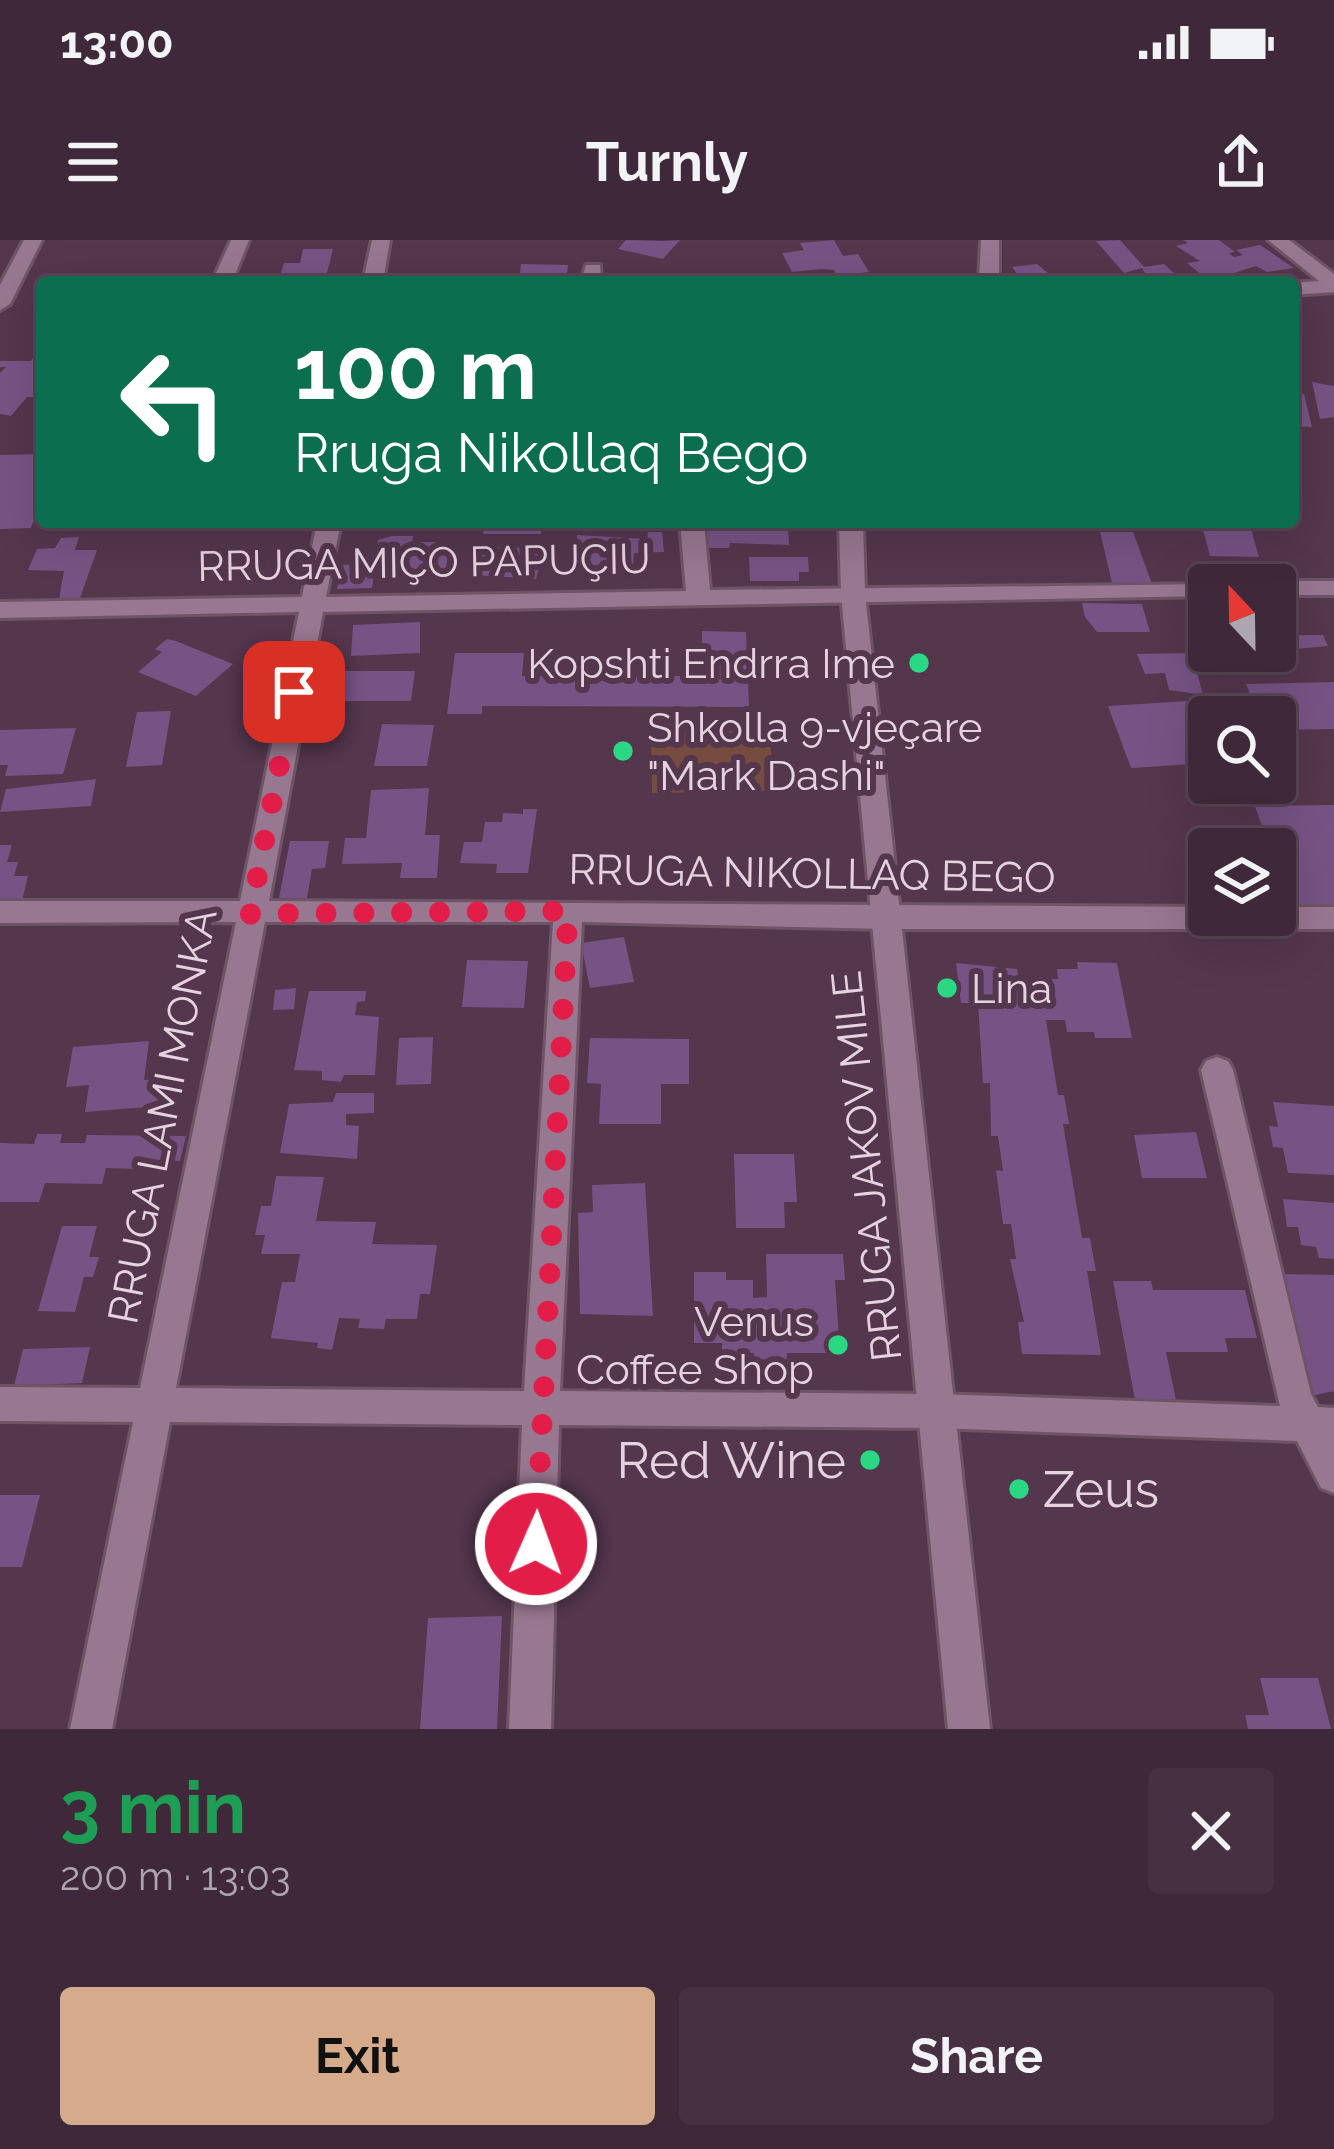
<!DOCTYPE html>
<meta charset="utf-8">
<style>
:root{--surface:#3f283a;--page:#463042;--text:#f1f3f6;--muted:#ada6af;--line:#584454;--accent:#d6ab8b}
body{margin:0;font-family:Raleway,sans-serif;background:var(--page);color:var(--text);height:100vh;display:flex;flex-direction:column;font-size:45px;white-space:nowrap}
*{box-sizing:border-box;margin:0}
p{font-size:39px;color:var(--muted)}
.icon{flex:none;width:66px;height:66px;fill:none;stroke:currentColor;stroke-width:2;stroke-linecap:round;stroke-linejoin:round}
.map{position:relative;height:1489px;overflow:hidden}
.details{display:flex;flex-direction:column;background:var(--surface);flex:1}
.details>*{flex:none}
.top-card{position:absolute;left:36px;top:36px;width:1263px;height:252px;border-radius:12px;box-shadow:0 12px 48px #0002,0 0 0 3px var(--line);background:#0b6e4f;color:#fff;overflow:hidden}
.needle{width:78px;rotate:338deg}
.tools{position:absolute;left:1188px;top:324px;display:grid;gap:24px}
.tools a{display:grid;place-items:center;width:108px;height:108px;border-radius:12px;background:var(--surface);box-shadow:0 12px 48px #0002,0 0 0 3px var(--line);font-size:60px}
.pin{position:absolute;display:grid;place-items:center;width:102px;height:102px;color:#fff;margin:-51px;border-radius:24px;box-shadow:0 6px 18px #0006}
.me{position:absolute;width:132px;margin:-66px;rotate:2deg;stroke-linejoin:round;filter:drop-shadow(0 0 9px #0008)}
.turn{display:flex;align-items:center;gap:42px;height:252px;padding:0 60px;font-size:54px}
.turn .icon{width:156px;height:156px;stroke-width:2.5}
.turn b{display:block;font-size:84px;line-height:102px}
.round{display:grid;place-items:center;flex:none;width:126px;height:126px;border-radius:12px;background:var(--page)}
.headline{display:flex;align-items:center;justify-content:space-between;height:204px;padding:0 60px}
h1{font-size:72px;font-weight:700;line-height:90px;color:#1e9e55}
.cta{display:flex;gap:24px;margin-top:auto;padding:24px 60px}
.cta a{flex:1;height:138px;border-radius:12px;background:var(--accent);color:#111;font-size:48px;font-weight:700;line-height:138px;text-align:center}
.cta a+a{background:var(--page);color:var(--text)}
.status{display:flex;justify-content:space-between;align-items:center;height:84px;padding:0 60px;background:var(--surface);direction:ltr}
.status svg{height:33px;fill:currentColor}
header{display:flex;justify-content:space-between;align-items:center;height:156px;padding:0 60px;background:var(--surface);font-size:54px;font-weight:700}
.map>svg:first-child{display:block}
</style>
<div class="status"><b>13:00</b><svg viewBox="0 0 49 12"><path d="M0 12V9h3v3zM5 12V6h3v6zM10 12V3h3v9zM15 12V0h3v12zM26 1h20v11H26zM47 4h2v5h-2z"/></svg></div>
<header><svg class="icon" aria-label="menu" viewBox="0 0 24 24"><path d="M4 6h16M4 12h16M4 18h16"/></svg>Turnly<svg class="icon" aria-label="share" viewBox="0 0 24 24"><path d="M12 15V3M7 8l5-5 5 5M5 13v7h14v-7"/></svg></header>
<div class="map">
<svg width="1334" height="1489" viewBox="0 0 1334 1489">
<rect width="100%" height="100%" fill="#54364d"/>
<polygon fill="#774c40" points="769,490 775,551 652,553 651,492"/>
<g fill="#765384">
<polygon points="626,0 664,1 680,0 663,19 618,9"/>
<polygon points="834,0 843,16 858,14 869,32 837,36 834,30 821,29 792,32 782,13 804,10 800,3"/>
<polygon points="1120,0 1144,27 1164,24 1184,42 1150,42 1142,28 1124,33 1096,1"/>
<polygon points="1183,0 1219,0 1235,12 1229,13 1234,17 1243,15 1236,10 1260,5 1294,28 1267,32 1256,26 1209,41 1187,23 1200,21 1176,6 1188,3"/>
<polygon points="303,9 333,9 327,33 281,33 284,23 300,23"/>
<polygon points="521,24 568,25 566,42 519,42"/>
<polygon points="1037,24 1058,41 1072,37 1076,42 998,42 994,37 1017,34 1012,27"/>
<polygon points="35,115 42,116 42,157 27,157 11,176 0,174 0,133 6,127 0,127 0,121 31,121"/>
<polygon points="1312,142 1334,146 1334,177 1320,179"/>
<polygon points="1293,153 1304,154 1312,187 1293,186"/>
<polygon points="42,214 42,258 31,288 0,289 0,215"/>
<polygon points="485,282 542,282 541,294 483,294"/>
<polygon points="709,282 781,282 782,290 788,290 789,305 730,303 729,308 711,308 705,306"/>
<polygon points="1201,282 1249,282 1259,317 1210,316"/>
<polygon points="648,292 662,292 664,312 634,313 633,325 575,326 577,295 647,299"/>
<polygon points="1100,292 1133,292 1152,344 1112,343"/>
<polygon points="392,296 413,296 412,302 450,302 446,329 400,329 408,316 376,312 378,300"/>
<polygon points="79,297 75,310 97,310 80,358 59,359 64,331 28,330 37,309 55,308 61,298"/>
<polygon points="483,306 544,309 536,339 473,335"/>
<polygon points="749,317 808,317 809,332 799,332 799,341 750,341"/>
<polygon points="366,324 364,333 374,334 372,348 337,349 342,325"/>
<polygon points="1082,363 1142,364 1150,392 1097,392 1085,377"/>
<polygon points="420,382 420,413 351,416 353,385"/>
<polygon points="702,391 746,392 749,467 482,466 482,474 447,474 455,413 524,413 522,436 702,436"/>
<polygon points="1275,395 1323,395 1328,406 1275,411"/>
<polygon points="167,399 176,401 233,424 196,456 138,432 162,412 155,409"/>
<polygon points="1192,413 1203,455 1169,450 1165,433 1145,434 1137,414"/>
<polygon points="325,431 415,431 411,461 331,461 333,452 321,452"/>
<polygon points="1334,442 1334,489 1275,490 1275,477 1260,477 1246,444"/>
<polygon points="1204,460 1211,477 1209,523 1131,528 1108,466"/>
<polygon points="171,471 162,525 126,527 137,472"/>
<polygon points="382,484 434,485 427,526 374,526"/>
<polygon points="76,488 63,534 5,536 8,525 0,525 0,490"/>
<polygon points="96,539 91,566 0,572 6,549"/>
<polygon points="429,548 425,595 440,595 437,638 400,638 402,623 342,624 345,598 366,598 371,550"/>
<polygon points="1334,565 1334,665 1299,664 1289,633 1278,633 1275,609 1270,609 1255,566"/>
<polygon points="523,569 537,569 528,633 496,633 497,624 460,623 464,602 482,602 485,582 502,582 503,573 523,574"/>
<polygon points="290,601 329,601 325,628 312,629 307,658 279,658"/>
<polygon points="0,605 12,605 7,622 18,622 14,636 28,636 22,661 0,659"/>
<polygon points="624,697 634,742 590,748 581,703"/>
<polygon points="467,720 528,721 524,768 462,767"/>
<polygon points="1077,722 1117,723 1132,798 1095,798 1094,792 1067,792 1065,780 1046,780 1058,855 1064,855 1069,884 1063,884 1082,998 1090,998 1096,1031 1087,1031 1101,1115 1022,1114 1018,1082 1024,1082 1010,1019 1016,1019 1011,984 1003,984 996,930 1003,931 998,896 991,896 990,843 983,843 978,763 961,763 956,723 1017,729 1019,739 1058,739 1057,729 1078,729"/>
<polygon points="296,748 294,769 273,770 275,750"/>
<polygon points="309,751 366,751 365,761 357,762 355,775 379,777 375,835 344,835 341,842 322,840 322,831 294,830"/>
<polygon points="433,797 431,844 396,845 399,798"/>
<polygon points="590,798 689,799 689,844 661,844 661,884 599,884 601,844 587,843"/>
<polygon points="149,801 144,840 175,838 171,865 85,872 89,845 66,847 73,807"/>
<polygon points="336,853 374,853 374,873 346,874 346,885 359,886 357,919 280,913 289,864 333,862"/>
<polygon points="1273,862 1334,866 1334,935 1288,933 1283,908 1273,907 1269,886 1278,887"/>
<polygon points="1196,892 1207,938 1142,938 1134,895"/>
<polygon points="37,894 62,894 60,903 85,903 87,895 186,896 180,921 139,920 137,929 106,928 102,944 45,943 39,962 0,962 0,903 34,904"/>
<polygon points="734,914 794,914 797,962 784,962 785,988 736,988"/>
<polygon points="276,936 324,937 316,981 376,982 372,1004 437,1005 430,1054 420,1054 417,1079 386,1079 384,1089 358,1088 360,1079 339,1078 332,1110 317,1108 318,1103 271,1098 282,1042 295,1042 300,1014 261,1014 265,995 255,995 261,966 271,966"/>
<polygon points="645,943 653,1076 580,1074 578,973 593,972 592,945"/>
<polygon points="1283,959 1334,963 1334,1019 1319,1018 1316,1007 1301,1005 1298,987 1287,987"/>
<polygon points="62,986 97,986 89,1017 99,1017 93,1037 84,1037 75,1072 38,1071"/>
<polygon points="766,1014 843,1014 845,1040 835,1040 840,1113 787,1113 787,1120 754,1119 754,1113 722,1113 722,1103 694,1103 694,1032 726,1032 726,1040 753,1040 753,1058 767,1057"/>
<polygon points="1282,1034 1334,1035 1334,1151 1311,1156 1294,1120 1304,1119 1292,1088"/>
<polygon points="1113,1041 1151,1041 1153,1050 1245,1050 1257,1098 1225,1098 1228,1112 1166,1112 1176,1160 1135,1160"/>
<polygon points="90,1107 82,1143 14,1146 23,1109"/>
<polygon points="0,1255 40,1255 22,1327 0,1327"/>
<polygon points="502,1376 497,1489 420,1489 428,1378"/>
<polygon points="1260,1438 1318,1438 1331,1489 1248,1489 1245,1475 1269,1475"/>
</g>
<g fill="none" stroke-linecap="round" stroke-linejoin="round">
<defs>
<g id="street">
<polygon points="24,0 42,0 10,64 0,70 0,45"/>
<polygon points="231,0 249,0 232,42 212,42"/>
<polygon points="372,0 390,0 383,42 363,42"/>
<polygon points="981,0 999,0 999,42 979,42"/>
<polygon points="586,25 600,25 601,42 581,42"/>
<path d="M317 282H341L326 357 686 351 680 282H704L710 350 1217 344 1209 345V356L323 372 269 661 1209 667V675H1275V667H1334V689H886L582 682 560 1151 936 1154 1280 1166 1201 830 1206 821 1217 817 1228 821 1233 830 1311 1154 1318 1167 1334 1168V1253L1321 1248 1297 1201 936 1188 559 1185 551 1489H509L522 1185 170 1182 112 1489H70L133 1182 0 1181V1147L140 1148 236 682 0 683V661H240L299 372 0 378V362L302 357ZM265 682H553L524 1151 176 1148Z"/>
<polygon points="1275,341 1334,341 1334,355 1275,355 1275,345 1265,345"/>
</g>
<g id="secondary">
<polygon points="1268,0 1289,0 1334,34 1334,52 1293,55 1293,43 1319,41"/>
<polygon points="839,282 863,282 865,354 990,1489 948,1489 841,354"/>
</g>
</defs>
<use href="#street" stroke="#6d5466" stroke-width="6"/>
<use href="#secondary" stroke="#6d5466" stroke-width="6"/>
<use href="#street" fill="#987790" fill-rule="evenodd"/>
<use href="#secondary" fill="#987790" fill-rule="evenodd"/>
</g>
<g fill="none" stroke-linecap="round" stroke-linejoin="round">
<polyline stroke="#e11d48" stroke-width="21" stroke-dasharray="0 37.8" points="294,452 250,674 568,671 536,1304"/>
</g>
<g fill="#2ad884" stroke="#54364d" stroke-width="4.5">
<circle cx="919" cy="423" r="12"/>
<circle cx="623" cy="511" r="12"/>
<circle cx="947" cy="748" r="12"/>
<circle cx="838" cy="1105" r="12"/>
<circle cx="870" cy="1220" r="12"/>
<circle cx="1019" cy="1249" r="12"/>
</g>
<g text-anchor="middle" stroke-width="12" stroke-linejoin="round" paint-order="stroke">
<g font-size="42" fill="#e6d3e0" stroke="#54364d">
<text transform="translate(424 322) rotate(-1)" y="15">RRUGA MIÇO PAPUÇIU</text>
<text transform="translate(812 633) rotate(1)" y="15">RRUGA NIKOLLAQ BEGO</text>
<text transform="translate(162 876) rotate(-79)" y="15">RRUGA LAMI MONKA</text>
<text transform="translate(866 926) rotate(-96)" y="15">RRUGA JAKOV MILE</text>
</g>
<g font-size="42" fill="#e6d3e0" stroke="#54364d" text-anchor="end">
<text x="895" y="438">Kopshti Endrra Ime</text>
<text x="647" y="502" text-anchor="start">Shkolla 9-vjeçare<tspan x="647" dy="48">"Mark Dashi"</tspan></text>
<text x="971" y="763" text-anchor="start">Lina</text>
<text x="814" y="1096">Venus<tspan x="814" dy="48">Coffee Shop</tspan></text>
</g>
<g font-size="51" fill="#e6d3e0" stroke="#54364d" text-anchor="end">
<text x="846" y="1238">Red Wine</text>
<text x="1043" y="1267" text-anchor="start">Zeus</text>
</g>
</g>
</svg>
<div class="tools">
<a><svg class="needle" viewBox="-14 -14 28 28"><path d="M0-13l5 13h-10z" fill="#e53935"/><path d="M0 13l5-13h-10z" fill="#ada6af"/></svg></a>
<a><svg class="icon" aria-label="search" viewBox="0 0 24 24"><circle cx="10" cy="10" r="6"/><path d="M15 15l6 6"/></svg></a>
<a><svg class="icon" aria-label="layers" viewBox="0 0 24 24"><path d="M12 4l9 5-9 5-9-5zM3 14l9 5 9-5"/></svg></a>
</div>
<div class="pin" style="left:294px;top:452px;background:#d93025"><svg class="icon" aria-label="arrive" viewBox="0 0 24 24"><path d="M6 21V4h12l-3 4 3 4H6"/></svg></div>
<svg class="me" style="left:536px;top:1304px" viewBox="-20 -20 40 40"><circle r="17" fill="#e11d48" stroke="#fff" stroke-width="3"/><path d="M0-11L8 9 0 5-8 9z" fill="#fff"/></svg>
<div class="top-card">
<div class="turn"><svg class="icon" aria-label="left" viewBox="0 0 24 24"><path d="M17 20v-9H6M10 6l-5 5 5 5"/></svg><div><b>100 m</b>Rruga Nikollaq Bego</div></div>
</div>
</div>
<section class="details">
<div class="headline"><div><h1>3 min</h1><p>200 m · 13:03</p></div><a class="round"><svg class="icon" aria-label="close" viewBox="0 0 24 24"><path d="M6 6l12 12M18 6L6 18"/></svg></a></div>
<div class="cta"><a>Exit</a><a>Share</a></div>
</section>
